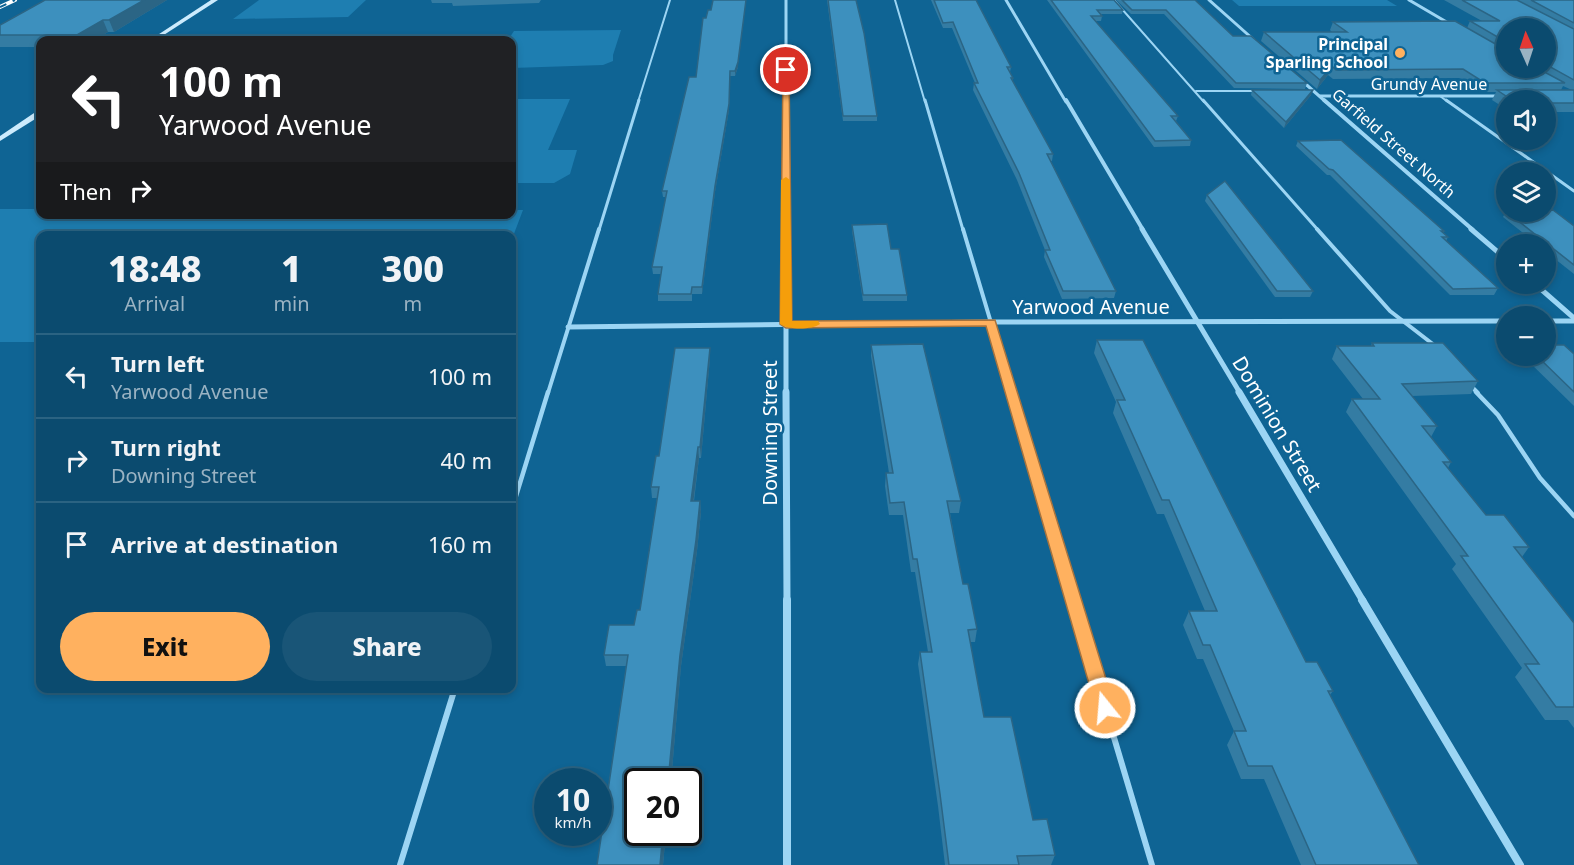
<!DOCTYPE html>
<meta charset="utf-8">
<style>
:root{--surface:#0b4b6f;--page:#195577;--text:#f1f3f6;--muted:#9ab3c3;--line:#2b6382;--accent:#ffb15f}
body{margin:0;font-family:"Noto Sans",sans-serif;background:var(--page);color:var(--text);height:100vh;display:flex;flex-direction:column;font-size:22px;white-space:nowrap}
*{box-sizing:border-box;margin:0}
p{font-size:20px;color:var(--muted)}
.icon{flex:none;width:33px;height:33px;fill:none;stroke:currentColor;stroke-width:2;stroke-linecap:round;stroke-linejoin:round}
.map{position:relative;flex:1;overflow:hidden}
.sheet{position:absolute;left:36px;top:231px;width:480px;height:462px;display:flex;flex-direction:column;background:var(--surface);border-radius:12px;box-shadow:0 3px 9px #0003,0 0 0 2px var(--line)}
.sheet>*{flex:none}
.guide{position:absolute;left:36px;top:36px;width:480px;height:183px;border-radius:12px;box-shadow:0 3px 9px #0003,0 0 0 2px var(--line);background:#202124;color:#fff;overflow:hidden}
.needle{width:39px;rotate:357deg}
.fabs{position:absolute;left:1496px;top:18px;display:grid;gap:12px}
.fabs a{display:grid;place-items:center;width:60px;height:60px;border-radius:50%;background:var(--surface);box-shadow:0 3px 9px #0003,0 0 0 2px var(--line);font-size:30px}
.speed{position:absolute;left:534px;top:768px;display:flex;gap:12px;font-size:30px;font-weight:700;text-align:center}
.speed>*{display:grid;place-content:center;width:78px;height:78px;border-radius:50%;background:var(--surface);box-shadow:0 3px 9px #0003,0 0 0 2px var(--line);line-height:1}
.speed small{font-size:15px;font-weight:400}
.speed .limit{border:3px solid #111;border-radius:9px;background:#fff;color:#111}
.pin{position:absolute;display:grid;place-items:center;width:51px;height:51px;color:#fff;margin:-26px;border:3px solid #fff;border-radius:50%;box-shadow:0 2px 6px #0007}
.me{position:absolute;width:66px;margin:-33px;rotate:343deg;stroke-linejoin:round;filter:drop-shadow(0 0 4px #0008)}
.turn{display:flex;align-items:center;gap:21px;height:126px;padding:0 24px;font-size:27px}
.turn .icon{width:78px;height:78px;stroke-width:2.5}
.turn b{display:block;font-size:42px;line-height:51px}
.then{display:flex;align-items:center;height:57px;padding:0 24px;background:#0003;gap:12px;font-size:22px}
.eta{display:flex;justify-content:space-evenly;align-items:center;height:102px;text-align:center}
.eta b{font-size:36px;font-weight:800;line-height:42px}
.button{display:flex;gap:12px;margin-top:auto;padding:12px 24px}
.button a{flex:1;height:69px;border-radius:36px;background:var(--accent);color:#111;font-size:24px;font-weight:800;line-height:69px;text-align:center}
.button a+a{background:var(--page);color:var(--text)}
ul{padding:0;list-style:none}
li{display:flex;align-items:center;gap:18px;height:84px;padding:0 24px;border-top:2px solid var(--line)}
li div{flex:1}
li b{display:block;font-size:22px}
li em{font-style:normal}
.map>svg:first-child{display:block}
</style>
<div class="map">
<svg width="1574" height="865" viewBox="0 0 1574 865">
<rect width="100%" height="100%" fill="#0f6494"/>
<g fill="#1e7eb1">
<polygon points="259,0 366,0 348,17 233,19"/>
<polygon points="1232,0 1387,0 1397,6 1239,6"/>
<polygon points="621,30 613,55 613,61 603,65 512,68 512,40 508,40 514,31"/>
<polygon points="512,99 570,99 548,150 577,150 570,174 554,183 512,183"/>
<polygon points="0,209 40,209 40,214 512,214 512,210 523,210 512,239 512,236 40,236 40,342 0,342"/>
</g>
<g fill="none" stroke-linecap="round" stroke-linejoin="round">
<g stroke="#9cd5f4" stroke-width="2">
<polyline points="895,0 925,102"/>
<polyline points="1114,0 1204,102"/>
<polyline points="1196,91 1258,91"/>
<polyline points="1440,96 1448,102"/>
<polyline points="638,102 670,0"/>
</g>
<g stroke="#9cd5f4" stroke-width="3">
<polyline points="925,100 963,230"/>
<polyline points="1203,100 1318,230"/>
<polyline points="1446,100 1574,191"/>
<polyline points="599,230 639,100"/>
</g>
<g stroke="#9cd5f4" stroke-width="4">
<polyline points="963,229 1012,393"/>
<polyline points="1317,229 1390,311 1434,345"/>
<polyline points="1470,385 1478,393"/>
<polyline points="548,393 599,229"/>
</g>
<g stroke="#9cd5f4" stroke-width="4.5">
<polyline points="1011,392 1074,601"/>
<polyline points="1476,392 1498,415 1540,478 1574,516"/>
<polyline points="512,509 548,392"/>
</g>
<g stroke="#9cd5f4" stroke-width="6">
<polyline points="1073,600 1152,865"/>
<polyline points="400,865 455,688"/>
</g>
<g stroke="#9cd5f4" stroke-width="3">
<polyline points="786,0 786,102"/>
<polyline points="1006,0 1066,102"/>
<polyline points="1209,0 1254,40"/>
<polyline points="1409,0 1450,24"/>
<polyline points="1301,80 1326,102"/>
<polyline points="1320,96 1502,96"/>
</g>
<g stroke="#9cd5f4" stroke-width="4">
<polyline points="786,100 786,230"/>
<polyline points="1066,100 1143,230"/>
<polyline points="1324,100 1473,230"/>
</g>
<g stroke="#9cd5f4" stroke-width="5">
<polyline points="786,229 786,393"/>
<polyline points="1142,229 1240,393"/>
<polyline points="1471,229 1506,259"/>
<polyline points="1535,284 1574,318"/>
<polyline points="1545,321 1574,321"/>
<polyline points="568,327 991,322 1506,321"/>
</g>
<g stroke="#9cd5f4" stroke-width="7">
<polyline points="786,392 787,601"/>
<polyline points="1239,392 1363,601"/>
</g>
<g stroke="#9cd5f4" stroke-width="8">
<polyline points="787,600 787,865"/>
<polyline points="1362,600 1520,865"/>
</g>
<g fill="#ccebfd" fill-rule="evenodd">
<polygon points="211,0 218,0 156,40 150,40"/>
<polygon points="37,111 40,111 40,116 0,141 0,136"/>
</g>
<defs>
<polyline id="rail" points="0,7 15,0"/>
</defs>
<use href="#rail" stroke="#fff" stroke-width="4"/>
<use href="#rail" stroke="#0f6494" stroke-width="2" stroke-dasharray="7" stroke-linecap="butt"/>
</g>
<g fill="#347ca3" fill-rule="evenodd">
<polygon points="45,0 167,0 114,32 108,32 94,40 40,40 40,47 0,47 0,25"/>
<polygon points="431,0 541,0 539,3 453,6 452,3 432,3"/>
<polygon points="827,0 856,0 877,116 877,121 843,121"/>
<polygon points="931,0 976,0 1011,67 1010,72 1013,78 1012,81 1053,154 1052,161 1050,161 1116,291 1114,298 1062,299 1044,257 1045,250 1017,180 973,90 974,83 975,83 952,28 943,28"/>
<polygon points="1047,0 1114,0 1123,10 1122,14 1101,14 1102,16 1101,21 1095,21 1178,116 1176,121 1191,140 1190,146 1154,147"/>
<polygon points="1116,0 1195,0 1233,36 1307,83 1305,89 1234,88 1164,14 1131,14"/>
<path d="M1444 0H1574V112H1545V100H1506V109L1492 100 1496 92H1481L1459 78 1333 79 1328 75 1317 89 1261 41 1264 32H1332L1330 30 1333 22 1467 28 1470 21H1482ZM1506 28H1545V68H1506ZM1563 86 1572 90H1561Z"/>
<polygon points="738,67 735,76 730,76 729,110 715,192 702,294 692,294 692,301 658,301 658,294 661,274 653,274 652,267 666,197 663,197 662,191 696,77"/>
<polygon points="1252,90 1311,95 1284,128 1251,95"/>
<polygon points="1298,141 1444,231 1443,233 1448,237 1446,241 1498,288 1494,295 1450,295 1330,175 1327,175 1296,146"/>
<polygon points="1207,195 1313,291 1310,297 1275,297 1205,201"/>
<polygon points="1506,211 1506,212 1545,212 1574,226 1574,274 1545,251 1545,244 1537,244 1503,217"/>
<polygon points="852,225 891,249 907,295 907,301 863,301 852,231"/>
<polygon points="1097,340 1306,662 1333,691 1330,695 1419,865 1301,865 1264,779 1241,779 1227,745 1234,731 1203,659 1197,659 1183,625 1189,611 1205,611 1164,514 1157,514 1113,413 1116,402 1094,353"/>
<polygon points="1372,343 1478,381 1471,394 1412,396 1437,426 1431,437 1451,462 1448,468 1486,515 1529,547 1522,557 1574,623 1574,728 1568,720 1545,720 1515,677 1522,668 1452,569 1456,564 1346,412 1352,399 1363,399 1332,359 1337,346 1371,346"/>
<polygon points="871,345 961,501 959,513 950,513 963,584 977,629 975,642 970,642 984,717 1033,820 1055,855 1051,865 945,865 938,806 918,664 920,652 928,652 915,572 911,572 903,515 889,515 885,486 886,473 889,473 871,356"/>
<polygon points="675,348 710,348 710,358 701,458 699,458 694,501 700,501 701,512 697,551 681,666 671,782 638,782 638,832 666,832 663,865 597,865 626,666 606,666 604,655 609,625 634,625 637,610 640,610 657,498 652,498 651,487 656,456 659,456"/>
<polygon points="1574,354 1574,406 1523,356"/>
</g>
<g fill="#2b6585">
<polygon points="144,0 167,0 114,32 109,20"/>
<polygon points="746,0 738,67 735,76 735,71"/>
<polygon points="103,20 108,32 94,40 79,40 77,35"/>
<polygon points="1332,66 1328,75 1317,89 1320,80"/>
<polygon points="730,76 729,110 715,192 702,294 702,287 715,186"/>
<polygon points="1313,90 1311,95 1284,128 1286,122"/>
<polygon points="710,348 710,358 701,458 700,447"/>
<polygon points="698,447 699,458 692,512 691,501"/>
<polygon points="700,501 701,512 697,551 681,666 671,782 668,782 680,655"/>
<polygon points="663,832 666,832 663,865 660,865"/>
</g>
<g fill="#3d90be" stroke="#2b6585" stroke-width="1.5">
<polygon points="45,0 144,0 109,20 103,20 77,35 0,35 0,25"/>
<polygon points="713,0 746,0 738,62 735,71 730,71 729,104 715,186 702,287 692,287 691,294 658,294 662,267 652,267 667,191 662,191 689,77 696,77 703,18 706,18 708,10 711,10"/>
<polygon points="828,0 856,0 864,33 877,116 843,116"/>
<polygon points="934,0 976,0 1011,67 1007,67 1013,78 1011,78 1053,154 1047,154 1116,291 1063,291 1045,250 1050,250 1019,173 974,83 978,83 953,22 943,23"/>
<polygon points="1051,0 1114,0 1123,10 1097,10 1102,16 1091,16 1178,116 1171,116 1191,140 1155,141"/>
<polygon points="1122,0 1195,0 1233,36 1251,36 1307,83 1236,83 1166,10 1132,10"/>
<polygon points="1462,0 1517,0 1574,29 1574,80 1545,64 1545,28 1506,28 1506,42 1470,21 1500,21"/>
<polygon points="1531,0 1574,0 1574,23"/>
<polygon points="1455,21 1506,50 1506,68 1537,68 1565,83 1485,83 1463,69 1336,70 1332,66 1320,80 1264,32 1347,32 1333,22"/>
<polygon points="1252,90 1313,90 1286,122"/>
<polygon points="1497,90 1574,90 1574,103 1545,103 1545,100 1512,100"/>
<polygon points="1341,140 1444,231 1441,231 1448,237 1442,237 1498,288 1453,289 1333,170 1329,169 1298,141"/>
<polygon points="1225,181 1313,291 1277,291 1207,195"/>
<polygon points="1553,210 1574,226 1574,265 1507,212 1545,212 1545,211"/>
<polygon points="887,224 891,249 899,249 907,295 863,295 852,225"/>
<polygon points="1097,340 1143,340 1306,662 1317,662 1333,691 1328,691 1419,865 1316,865 1272,766 1248,766 1234,731 1246,731 1210,645 1203,645 1189,611 1217,611 1169,500 1162,500 1117,400 1125,400"/>
<polygon points="1372,343 1443,343 1478,381 1402,384 1437,426 1422,426 1451,462 1443,462 1486,515 1504,515 1529,547 1514,547 1574,623 1574,707 1556,707 1525,664 1539,664 1461,556 1468,556 1352,399 1380,399 1337,346 1374,346"/>
<polygon points="923,344 961,501 947,501 963,584 968,584 977,629 968,630 984,717 1011,717 1033,820 1047,819 1055,855 1017,856 1019,865 949,865 940,794 920,652 932,652 917,559 913,559 904,502 890,503 886,473 893,473 871,345"/>
<polygon points="1545,345 1564,345 1574,354 1574,392 1537,356 1545,356"/>
<polygon points="675,348 710,348 700,447 698,447 691,501 700,501 696,540 680,655 668,782 638,782 638,832 663,832 660,865 597,865 628,655 604,655 609,625 634,625 637,610 640,610 659,487 651,487 656,456 659,456"/>
</g>
<polygon fill="#ffb15f" stroke="#a6733e" stroke-width="1.5" points="783,68 789,70 792,321 995,320 1115,708 1112,714 1105,716 1099,714 1096,708 986,326 786,328 780,324"/>
<path fill="#f59e0b" d="M786 177 790 180 792 321H818L820 324C812 330 788 330 780 324L781 180Z"/>
<circle fill="#ffb15f" stroke="#0f6494" stroke-width="2" cx="1400" cy="53" r="6"/>
<g text-anchor="middle" stroke-width="5" stroke-linejoin="round" paint-order="stroke">
<g font-size="16" font-weight="bold" fill="#fff" stroke="#0f6494" text-anchor="end">
<text x="1388" y="50">Principal<tspan x="1388" dy="18">Sparling School</tspan></text>
</g>
<g font-size="16" fill="#fff" stroke="#0f6494">
<text x="1429" y="90">Grundy Avenue</text>
<text transform="translate(1394 143) rotate(41)" y="6">Garfield Street North</text>
</g>
<g font-size="20" fill="#fff" stroke="#0f6494">
<text x="1091" y="314">Yarwood Avenue</text>
<text transform="translate(1277 424) rotate(59)" y="7">Dominion Street</text>
<text transform="translate(770 433) rotate(-90)" y="7">Downing Street</text>
</g>
</g>
</svg>
<div class="fabs">
<a><svg class="needle" viewBox="-14 -14 28 28"><path d="M0-13l5 13h-10z" fill="#e53935"/><path d="M0 13l5-13h-10z" fill="#9ab3c3"/></svg></a>
<a><svg class="icon" aria-label="sound" viewBox="0 0 24 24"><path d="M4 9h4l5-4v14l-5-4H4zM17 9q2 3 0 6"/></svg></a>
<a><svg class="icon" aria-label="layers" viewBox="0 0 24 24"><path d="M12 4l9 5-9 5-9-5zM3 14l9 5 9-5"/></svg></a>
<a>+</a>
<a>−</a>
</div>
<div class="speed"><div>10<small>km/h</small></div><div class="limit">20</div></div>
<div class="pin" style="left:786px;top:70px;background:#d93025"><svg class="icon" aria-label="arrive" viewBox="0 0 24 24"><path d="M6 21V4h12l-3 4 3 4H6"/></svg></div>
<svg class="me" style="left:1105px;top:708px" viewBox="-20 -20 40 40"><circle r="17" fill="#ffb15f" stroke="#fff" stroke-width="3"/><path d="M0-11L8 9 0 5-8 9z" fill="#fff"/></svg>
<div class="guide">
<div class="turn"><svg class="icon" aria-label="left" viewBox="0 0 24 24"><path d="M17 20v-9H6M10 6l-5 5 5 5"/></svg><div><b>100 m</b>Yarwood Avenue</div></div>
<div class="then">Then<svg class="icon" aria-label="right" viewBox="0 0 24 24"><path d="M7 20v-9h11M14 6l5 5-5 5"/></svg></div>
</div>
<section class="sheet">
<div class="eta">
<div><b>18:48</b><p>Arrival</p></div>
<div><b>1</b><p>min</p></div>
<div><b>300</b><p>m</p></div>
</div>
<ul>
<li><svg class="icon" aria-label="left" viewBox="0 0 24 24"><path d="M17 20v-9H6M10 6l-5 5 5 5"/></svg><div><b>Turn left</b><p>Yarwood Avenue</p></div><em>100 m</em></li>
<li><svg class="icon" aria-label="right" viewBox="0 0 24 24"><path d="M7 20v-9h11M14 6l5 5-5 5"/></svg><div><b>Turn right</b><p>Downing Street</p></div><em>40 m</em></li>
<li><svg class="icon" aria-label="arrive" viewBox="0 0 24 24"><path d="M6 21V4h12l-3 4 3 4H6"/></svg><div><b>Arrive at destination</b></div><em>160 m</em></li>
</ul>
<div class="button"><a>Exit</a><a>Share</a></div>
</section>
</div>
